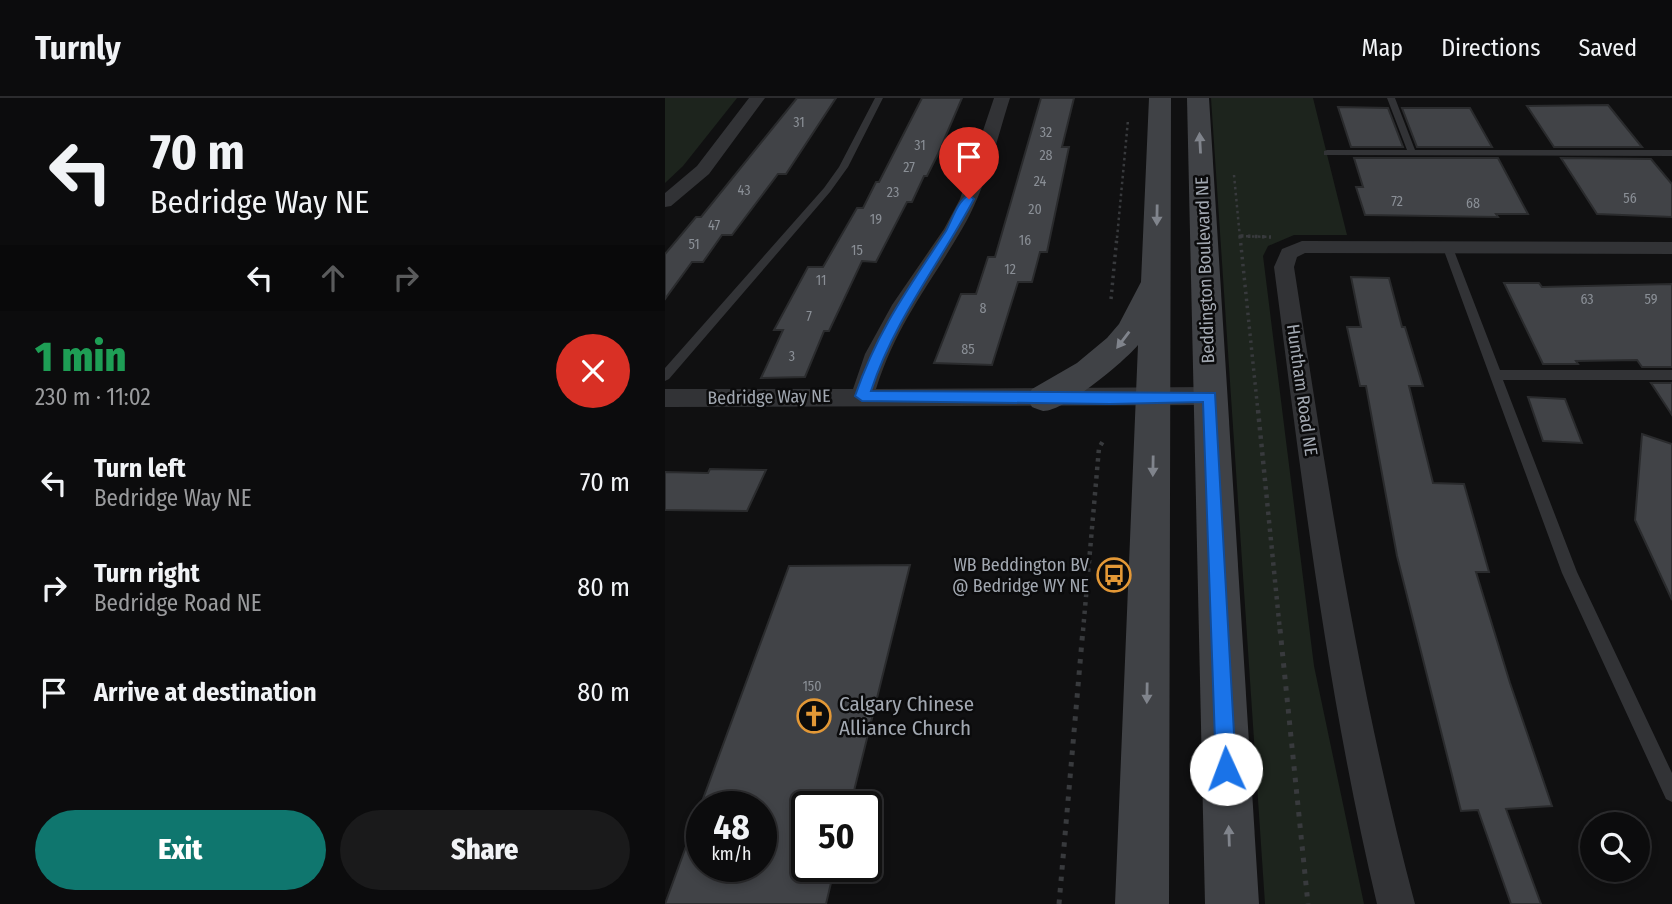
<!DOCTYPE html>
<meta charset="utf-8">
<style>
:root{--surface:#0c0c0d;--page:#1a1a1b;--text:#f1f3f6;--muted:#9a9b9d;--line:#2c2c2e;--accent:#0f766e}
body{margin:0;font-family:"Fira Sans Condensed",sans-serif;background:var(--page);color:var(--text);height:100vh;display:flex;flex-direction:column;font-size:26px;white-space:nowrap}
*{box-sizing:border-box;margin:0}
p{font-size:23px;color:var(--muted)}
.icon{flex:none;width:38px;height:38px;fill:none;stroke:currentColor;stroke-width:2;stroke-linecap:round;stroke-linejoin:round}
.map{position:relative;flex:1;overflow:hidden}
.drawer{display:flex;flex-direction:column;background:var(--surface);width:665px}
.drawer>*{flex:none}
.top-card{background:#0c0c0d;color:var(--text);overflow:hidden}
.tools{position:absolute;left:915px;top:714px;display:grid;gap:14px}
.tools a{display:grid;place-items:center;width:70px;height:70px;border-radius:50%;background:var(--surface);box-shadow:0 4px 10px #0003,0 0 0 2px var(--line);font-size:35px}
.speed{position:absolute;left:21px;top:693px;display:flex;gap:14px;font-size:35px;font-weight:700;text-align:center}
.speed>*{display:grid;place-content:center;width:91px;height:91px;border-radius:50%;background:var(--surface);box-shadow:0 4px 10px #0003,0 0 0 2px var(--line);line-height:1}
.speed small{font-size:18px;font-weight:400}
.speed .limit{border:4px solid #111;border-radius:10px;background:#fff;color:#111}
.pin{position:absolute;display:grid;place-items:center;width:60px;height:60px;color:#fff;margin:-72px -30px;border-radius:50% 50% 50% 0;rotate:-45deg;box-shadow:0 0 7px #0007}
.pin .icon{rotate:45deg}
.me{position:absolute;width:77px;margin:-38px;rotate:358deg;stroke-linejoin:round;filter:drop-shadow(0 0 5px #0008)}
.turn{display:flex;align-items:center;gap:24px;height:147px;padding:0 35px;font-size:32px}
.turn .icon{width:91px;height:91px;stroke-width:2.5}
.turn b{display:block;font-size:49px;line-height:60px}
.lanes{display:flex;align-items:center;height:66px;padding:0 35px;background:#0003;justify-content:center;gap:35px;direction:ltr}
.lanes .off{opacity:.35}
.round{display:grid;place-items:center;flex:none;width:74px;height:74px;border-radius:37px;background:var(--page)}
.summary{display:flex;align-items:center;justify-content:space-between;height:119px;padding:0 35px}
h1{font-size:42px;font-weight:800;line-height:52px;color:#1e9e55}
.primary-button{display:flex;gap:14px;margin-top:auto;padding:14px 35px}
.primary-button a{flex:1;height:80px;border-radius:42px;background:var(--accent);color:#fff;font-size:28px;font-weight:800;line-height:80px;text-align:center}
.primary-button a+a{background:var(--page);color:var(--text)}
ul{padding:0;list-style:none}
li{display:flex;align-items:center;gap:21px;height:105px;padding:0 35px}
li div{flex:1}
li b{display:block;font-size:26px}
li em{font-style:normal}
header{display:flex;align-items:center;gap:42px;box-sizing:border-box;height:98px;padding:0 35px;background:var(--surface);border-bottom:2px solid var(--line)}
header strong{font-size:33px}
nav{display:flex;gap:38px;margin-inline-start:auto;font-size:24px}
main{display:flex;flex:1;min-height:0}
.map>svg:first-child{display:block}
</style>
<header>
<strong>Turnly</strong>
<nav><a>Map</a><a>Directions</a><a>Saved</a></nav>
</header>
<main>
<section class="drawer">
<div class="top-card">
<div class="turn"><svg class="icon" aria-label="left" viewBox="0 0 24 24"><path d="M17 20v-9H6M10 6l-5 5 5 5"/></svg><div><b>70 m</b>Bedridge Way NE</div></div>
<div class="lanes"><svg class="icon" aria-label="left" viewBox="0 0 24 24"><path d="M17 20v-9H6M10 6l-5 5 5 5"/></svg><svg class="icon off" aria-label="ahead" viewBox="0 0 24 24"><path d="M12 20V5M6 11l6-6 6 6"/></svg><svg class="icon off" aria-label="right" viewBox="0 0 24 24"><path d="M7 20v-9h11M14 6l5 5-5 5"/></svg></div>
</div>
<div class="summary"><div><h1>1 min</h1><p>230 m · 11:02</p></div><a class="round" style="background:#d93025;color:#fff"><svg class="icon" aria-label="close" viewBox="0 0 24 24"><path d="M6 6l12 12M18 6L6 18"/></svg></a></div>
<ul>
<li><svg class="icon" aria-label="left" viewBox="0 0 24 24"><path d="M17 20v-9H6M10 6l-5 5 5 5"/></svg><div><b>Turn left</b><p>Bedridge Way NE</p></div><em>70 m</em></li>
<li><svg class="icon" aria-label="right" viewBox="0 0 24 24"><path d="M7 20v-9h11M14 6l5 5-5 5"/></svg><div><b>Turn right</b><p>Bedridge Road NE</p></div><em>80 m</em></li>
<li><svg class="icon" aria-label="arrive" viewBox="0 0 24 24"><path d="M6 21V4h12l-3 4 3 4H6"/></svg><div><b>Arrive at destination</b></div><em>80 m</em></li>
</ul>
<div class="primary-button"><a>Exit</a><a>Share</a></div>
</section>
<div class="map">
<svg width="1007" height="806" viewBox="0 0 1007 806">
<rect width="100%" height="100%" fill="#101011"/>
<g fill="#1d241d">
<polygon points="0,0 72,0 18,68 0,85"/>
<polygon points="546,0 648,0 682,137 629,137 603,148 598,158 649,568 699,806 600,806"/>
</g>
<g fill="#414347" stroke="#2a2b2d" stroke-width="2">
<polygon points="132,0 171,0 121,76 113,76 67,137 57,137 38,164 27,164 0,201 0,156 31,119 36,119"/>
<polygon points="257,0 297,0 273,56 262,78 259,78 247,104 242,104 211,164 197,163 164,233 159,233 140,279 96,280 118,232 109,232 143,169 158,169 192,110 198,110 211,84 214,84"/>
<polygon points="376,0 409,0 397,49 404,49 382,154 375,154 367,184 353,184 327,267 269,265 296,196 311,196 323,159 330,159"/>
<polygon points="943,7 977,49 889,49 862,8"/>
<polygon points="673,9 723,10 738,49 686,49"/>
<polygon points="737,10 805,10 827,49 752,49"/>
<polygon points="689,60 833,60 863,116 831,116 833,119 700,117 691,89 698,89"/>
<polygon points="896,60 986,61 1007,86 1007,119 932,116"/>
<polygon points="686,179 724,180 737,229 740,229 758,288 744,288 768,385 799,386 824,474 811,474 845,585 887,708 841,711 876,806 846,806 813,712 796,713 732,458 701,288 695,288 682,229 696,229"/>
<polygon points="839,185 874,185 877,189 1007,186 1007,269 977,269 972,262 911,263 913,266 878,266"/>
<polygon points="986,285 1007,285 1007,317"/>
<polygon points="863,299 900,301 917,345 878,343"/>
<polygon points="977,336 1007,346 1007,502 970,422"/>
<polygon points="45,371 101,372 82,413 0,412 0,374 43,375"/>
<polygon points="245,467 185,709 142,709 142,768 170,768 161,806 0,806 34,713 37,714 37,768 96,768 96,709 35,709 124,468"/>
</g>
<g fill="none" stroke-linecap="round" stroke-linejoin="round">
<g stroke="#383a3d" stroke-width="2.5" stroke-dasharray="2.5 3.5" stroke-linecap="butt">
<polyline points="569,77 575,140"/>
<polyline points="575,138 606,139"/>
<polyline points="452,140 463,22"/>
</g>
<g stroke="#383a3d" stroke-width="3.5" stroke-dasharray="2.5 4.5" stroke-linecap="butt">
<polyline points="575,138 593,314"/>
<polyline points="576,138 606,139"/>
<polyline points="446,201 452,138"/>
</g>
<g stroke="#383a3d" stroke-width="4.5" stroke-dasharray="3.5 5" stroke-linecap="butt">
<polyline points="593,312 615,533"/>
<polyline points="418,533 434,350 438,343"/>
</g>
<g stroke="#383a3d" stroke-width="5" stroke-dasharray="4.5 7" stroke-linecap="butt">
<polyline points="615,531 643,806"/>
<polyline points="394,806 418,531"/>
</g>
<g fill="#323336" fill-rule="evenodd">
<polygon points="210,0 218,0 183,69 165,94 4,281 0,283 0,270 159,90 174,69"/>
<polygon points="722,0 730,0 750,52 1007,52 1007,58 659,57 659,53 662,52 742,52"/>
<polygon points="783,147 788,150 835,272 1007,272 1007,282 838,282 912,474 1007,675 1007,704 1001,701 897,475 778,150"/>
</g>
<g fill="#323336" fill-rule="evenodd">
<polygon points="84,0 100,0 44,76 6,108 0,109 0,95 32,68"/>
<path d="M329 0H345C331 44 321 91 297 131 264 188 232 225 211 291L545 289 553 292 557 298 553 304 545 307 0 309V291H188L200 256 227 207 279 131 295 101Z"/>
<path d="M637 143 1007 144V156L640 155 632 159 629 169C662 383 694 596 750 806H712C662 596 637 383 609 169L617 151Z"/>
</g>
<g fill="#404246" fill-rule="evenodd">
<path d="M484 0H506L504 806H450L473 247C459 264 399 314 378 313 374 312 370 310 367 309L362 300 367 291 412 265 442 240 454 226 476 184Z"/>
<polygon points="522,0 544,0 594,806 540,806"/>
</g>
</g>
<defs><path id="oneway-solid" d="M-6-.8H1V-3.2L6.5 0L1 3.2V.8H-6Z" transform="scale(1.75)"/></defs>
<g fill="#80848c">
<use href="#oneway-solid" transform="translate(535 45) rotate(-93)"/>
<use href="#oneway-solid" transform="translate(492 117) rotate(91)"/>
<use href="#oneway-solid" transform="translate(458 242) rotate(127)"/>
<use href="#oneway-solid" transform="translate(488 368) rotate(91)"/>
<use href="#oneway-solid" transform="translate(482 595) rotate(91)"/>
<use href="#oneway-solid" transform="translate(564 738) rotate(-92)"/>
</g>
<path fill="#1a73e8" stroke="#114b97" stroke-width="2" d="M304 97 309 101C274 167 230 220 206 293L550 295 571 671 568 678 561 681 554 678 551 671 538 304 445 306 197 303 190 298C213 231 243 191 281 133 287 122 293 102 304 97Z"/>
<defs>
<symbol id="bus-ring" viewBox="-11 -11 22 22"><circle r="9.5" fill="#0b0b0c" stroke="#e39836" stroke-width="1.5"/><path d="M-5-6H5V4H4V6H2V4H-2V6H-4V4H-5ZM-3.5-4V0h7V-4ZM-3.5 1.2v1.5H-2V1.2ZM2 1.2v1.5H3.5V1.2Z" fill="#e39836"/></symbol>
<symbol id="church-ring" viewBox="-11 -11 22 22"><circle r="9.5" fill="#0b0b0c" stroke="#e39836" stroke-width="1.5"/><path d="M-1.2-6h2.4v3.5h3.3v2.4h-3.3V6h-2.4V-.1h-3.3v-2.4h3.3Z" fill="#e39836"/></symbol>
</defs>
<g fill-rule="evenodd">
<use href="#bus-ring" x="430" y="458" width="38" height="38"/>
<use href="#church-ring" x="130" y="599" width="38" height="38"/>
</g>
<g text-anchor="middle" stroke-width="5" stroke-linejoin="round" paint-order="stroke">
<g font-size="14" fill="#8a8f96">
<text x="134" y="29">31</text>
<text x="381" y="39">32</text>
<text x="255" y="52">31</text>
<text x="381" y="62">28</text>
<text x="244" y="74">27</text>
<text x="375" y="88">24</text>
<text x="79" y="97">43</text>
<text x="228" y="99">23</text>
<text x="965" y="105">56</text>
<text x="732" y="108">72</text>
<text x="808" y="110">68</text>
<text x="370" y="116">20</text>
<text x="211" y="126">19</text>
<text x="49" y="132">47</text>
<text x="360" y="147">16</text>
<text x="29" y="151">51</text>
<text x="192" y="157">15</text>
<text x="345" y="176">12</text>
<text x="156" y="187">11</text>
<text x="922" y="206">63</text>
<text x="986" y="206">59</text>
<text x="318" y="215">8</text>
<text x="144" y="223">7</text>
<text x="303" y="256">85</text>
<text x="127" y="263">3</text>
<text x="147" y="593">150</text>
</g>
<g font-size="18" fill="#a2a8b1" stroke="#0b0b0c">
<text transform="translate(540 172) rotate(-92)" y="6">Beddington Boulevard NE</text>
<text transform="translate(637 292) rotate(82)" y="6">Huntham Road NE</text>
<text transform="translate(104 299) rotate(-1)" y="6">Bedridge Way NE</text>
</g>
<g font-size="18" fill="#a2a8b1" stroke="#0b0b0c" text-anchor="end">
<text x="424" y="473">WB Beddington BV<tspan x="424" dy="21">@ Bedridge WY NE</tspan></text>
</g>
<g font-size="21" fill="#a2a8b1" stroke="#0b0b0c" text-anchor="start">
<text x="174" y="613">Calgary Chinese<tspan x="174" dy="24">Alliance Church</tspan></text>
</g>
</g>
</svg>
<div class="tools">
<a><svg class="icon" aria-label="search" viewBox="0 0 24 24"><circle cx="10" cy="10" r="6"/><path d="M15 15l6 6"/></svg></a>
</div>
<div class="speed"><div>48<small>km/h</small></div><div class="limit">50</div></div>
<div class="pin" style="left:304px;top:101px;background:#d93025"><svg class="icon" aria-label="arrive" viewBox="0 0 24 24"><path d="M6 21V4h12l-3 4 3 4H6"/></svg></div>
<svg class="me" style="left:561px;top:671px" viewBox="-20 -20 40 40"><circle r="19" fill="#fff"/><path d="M0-13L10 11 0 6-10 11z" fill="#1a73e8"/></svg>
</div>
</main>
